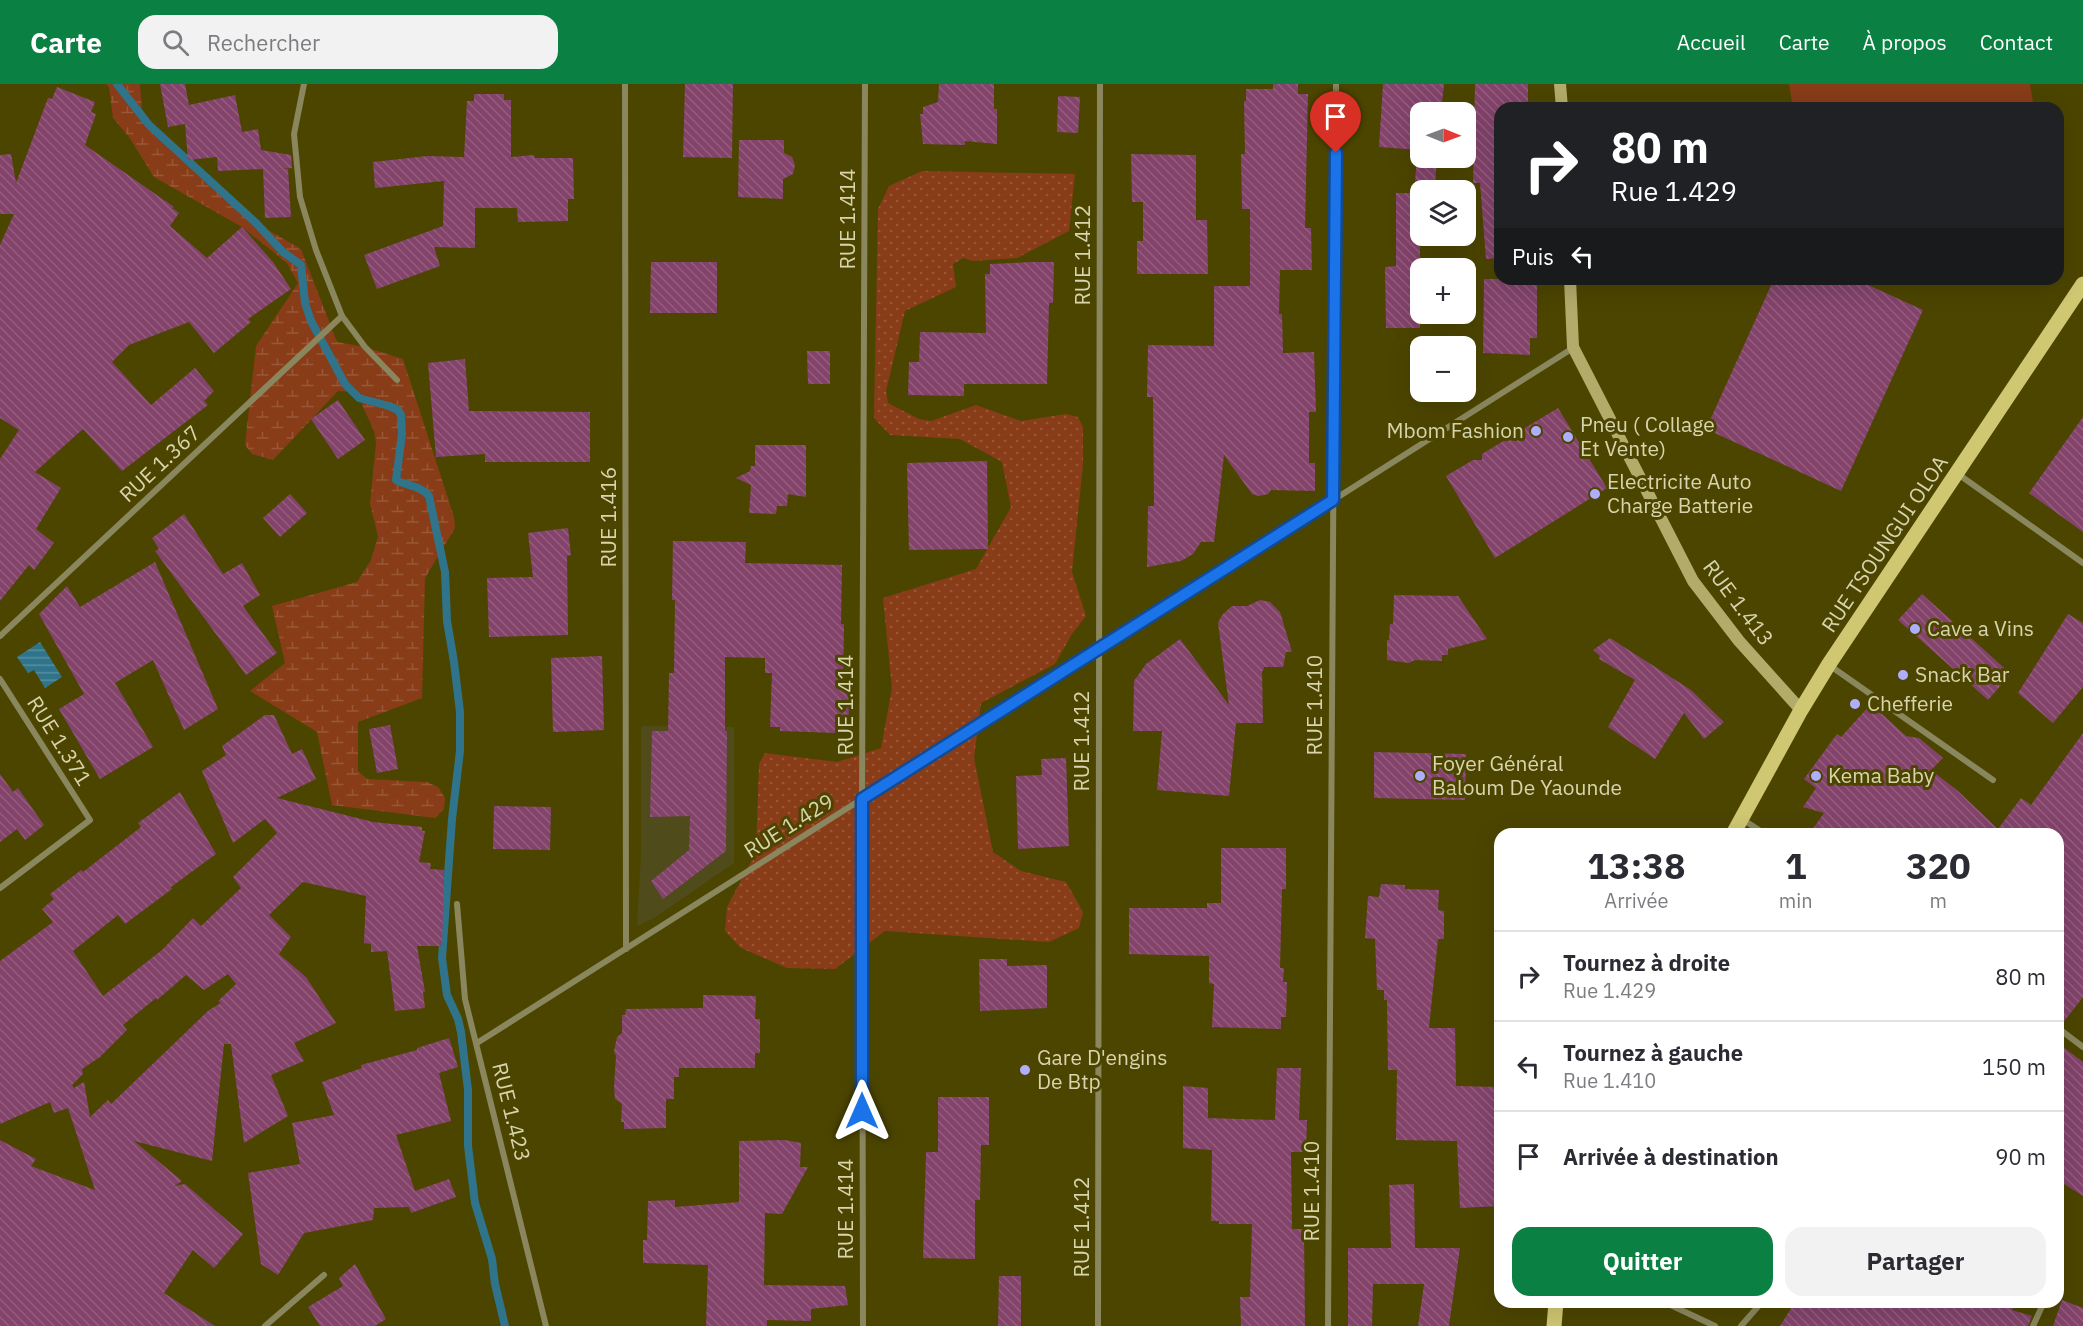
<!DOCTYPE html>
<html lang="fr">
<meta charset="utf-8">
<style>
:root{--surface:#fff;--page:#f2f2f3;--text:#2b2b33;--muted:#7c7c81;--line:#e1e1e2;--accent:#0b8043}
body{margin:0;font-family:"IBM Plex Sans",sans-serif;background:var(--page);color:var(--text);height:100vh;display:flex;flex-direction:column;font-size:22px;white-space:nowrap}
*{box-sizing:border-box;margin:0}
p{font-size:20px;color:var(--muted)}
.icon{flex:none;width:33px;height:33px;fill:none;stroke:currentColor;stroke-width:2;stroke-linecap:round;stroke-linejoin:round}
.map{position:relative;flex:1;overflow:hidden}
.drawer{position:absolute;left:1494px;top:744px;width:570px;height:480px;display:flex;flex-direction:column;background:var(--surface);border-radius:18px;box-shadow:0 6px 24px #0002}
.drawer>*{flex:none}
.hud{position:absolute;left:1494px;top:18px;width:570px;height:183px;border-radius:18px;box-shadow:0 6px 24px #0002;background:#202124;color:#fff;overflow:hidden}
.needle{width:39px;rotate:91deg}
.tools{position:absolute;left:1410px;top:18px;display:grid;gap:12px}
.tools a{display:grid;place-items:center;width:66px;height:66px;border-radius:12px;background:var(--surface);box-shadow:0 6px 24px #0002;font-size:30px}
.pin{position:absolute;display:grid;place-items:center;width:51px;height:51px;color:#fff;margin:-62px -26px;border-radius:50% 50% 50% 0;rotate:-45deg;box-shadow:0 0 6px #0007}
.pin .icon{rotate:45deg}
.me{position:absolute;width:66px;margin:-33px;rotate:0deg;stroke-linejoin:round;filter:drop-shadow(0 0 4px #0008)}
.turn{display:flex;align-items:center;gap:21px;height:126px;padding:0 18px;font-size:27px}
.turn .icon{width:78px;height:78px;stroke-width:2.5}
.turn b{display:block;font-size:42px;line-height:51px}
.then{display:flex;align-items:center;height:57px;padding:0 18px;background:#0003;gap:12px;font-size:22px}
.eta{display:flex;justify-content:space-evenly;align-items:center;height:102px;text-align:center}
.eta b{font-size:36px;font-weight:700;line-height:42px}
.primary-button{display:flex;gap:12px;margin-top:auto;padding:12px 18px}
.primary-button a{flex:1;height:69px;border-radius:18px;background:var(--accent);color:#fff;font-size:24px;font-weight:700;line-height:69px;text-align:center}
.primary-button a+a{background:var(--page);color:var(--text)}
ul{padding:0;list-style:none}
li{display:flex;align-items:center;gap:18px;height:90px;padding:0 18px;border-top:2px solid var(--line)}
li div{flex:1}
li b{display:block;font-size:22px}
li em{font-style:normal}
header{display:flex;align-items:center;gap:36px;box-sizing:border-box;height:84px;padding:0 30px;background:var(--accent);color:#fff}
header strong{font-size:28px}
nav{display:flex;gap:33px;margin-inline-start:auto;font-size:21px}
.search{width:420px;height:54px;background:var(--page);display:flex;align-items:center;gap:15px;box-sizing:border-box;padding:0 21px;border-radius:18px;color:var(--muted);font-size:22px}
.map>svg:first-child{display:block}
</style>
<header>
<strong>Carte</strong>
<div class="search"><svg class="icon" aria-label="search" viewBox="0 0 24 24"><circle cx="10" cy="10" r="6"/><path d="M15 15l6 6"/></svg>Rechercher</div>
<nav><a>Accueil</a><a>Carte</a><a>À propos</a><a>Contact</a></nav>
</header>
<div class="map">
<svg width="2083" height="1242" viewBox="0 0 2083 1242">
<defs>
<pattern id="grass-dots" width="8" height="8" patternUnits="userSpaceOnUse" patternTransform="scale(1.5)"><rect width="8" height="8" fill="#883c18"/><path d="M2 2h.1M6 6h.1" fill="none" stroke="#985737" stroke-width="1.8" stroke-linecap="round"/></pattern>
<pattern id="wetland-marsh" width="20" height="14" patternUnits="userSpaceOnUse" patternTransform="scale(1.5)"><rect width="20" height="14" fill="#883c18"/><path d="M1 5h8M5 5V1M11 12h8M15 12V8" fill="none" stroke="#985737"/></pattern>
<pattern id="water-rules" width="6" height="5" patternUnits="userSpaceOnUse" patternTransform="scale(1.5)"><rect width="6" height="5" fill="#30748b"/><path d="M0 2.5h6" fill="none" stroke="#578d9d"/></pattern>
<pattern id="building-back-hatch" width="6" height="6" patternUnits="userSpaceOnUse" patternTransform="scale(1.5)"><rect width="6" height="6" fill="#83436b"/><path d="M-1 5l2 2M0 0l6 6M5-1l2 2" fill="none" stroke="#945d7e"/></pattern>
</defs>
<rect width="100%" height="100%" fill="#4c4500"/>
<polygon fill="#504b1b" points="641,642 734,643 734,779 654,834 637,842 641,770"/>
<polygon fill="url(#grass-dots)" points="922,87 1075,90 1069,147 1017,174 973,177 963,174 953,180 956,203 905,227 886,307 888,319 919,335 931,337 976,321 1021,337 1066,330 1078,333 1083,343 1083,380 1072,488 1086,532 1072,550 1055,580 981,619 974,674 993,768 1021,787 1066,798 1083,828 1079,844 1049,858 885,847 835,885 787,884 741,864 725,847 727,823 756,768 759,680 765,669 837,678 881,664 892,604 883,514 976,485 1011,423 1002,378 960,355 890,351 874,334 878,125 889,102"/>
<polygon fill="url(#wetland-marsh)" points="106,0 140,0 143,40 188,76 256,139 301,165 337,258 365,263 403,275 454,433 455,444 425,494 422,614 358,638 358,687 367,695 427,698 438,703 445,714 444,725 435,734 332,721 317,648 250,607 285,579 272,522 357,498 371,476 378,452 370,420 376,359 374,347 359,314 351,308 338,307 273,376 252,370 245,361 256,262 298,199 287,179 242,143 154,93 129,53 113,34 109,3"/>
<polygon fill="#883c18" points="1789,0 2030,0 2034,24 1793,24"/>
<polygon fill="url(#water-rules)" points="40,558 62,593 45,604 34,586 28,589 17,573"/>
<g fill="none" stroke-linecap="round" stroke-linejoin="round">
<path stroke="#30748b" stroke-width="8" d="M117 0 149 41 256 139 283 168 301 181 305 219 311 237 345 300 359 314 389 322 398 326 401 331 402 350 396 396C408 402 421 402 429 412L445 488 447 537 454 578 460 628V667L452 735 442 874 447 911 458 935 461 948 468 1006V1062L475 1119 492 1175 495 1200 505 1242"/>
</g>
<g fill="url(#building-back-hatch)" fill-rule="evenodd">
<polygon points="160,0 185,0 189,21 235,11 242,48 258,45 261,66 291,71 292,84 282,85 288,85 291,133 265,134 263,85 218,87 217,73 188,76 185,40 168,43"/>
<polygon points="685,0 733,0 732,74 683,73"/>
<polygon points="939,0 994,0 994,25 997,25 997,60 965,57 965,61 923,60 920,30 923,30 923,23 938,18"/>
<polygon points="1273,0 1298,0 1298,10 1308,10 1305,144 1311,144 1312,186 1280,186 1279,230 1282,230 1283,269 1314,268 1316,328 1309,328 1309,379 1315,379 1315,407 1271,406 1268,410 1259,412 1252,410 1224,371 1214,458 1201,458 1193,470 1181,477 1147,483 1148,422 1154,422 1153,313 1147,313 1148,261 1214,262 1214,202 1250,202 1250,125 1242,125 1241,70 1245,70 1244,17 1246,17 1246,5 1273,5"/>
<polygon points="1383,0 1444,0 1441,28 1420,28 1420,66 1379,63"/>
<polygon points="1475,0 1528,0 1528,24 1500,24 1500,174 1486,175 1480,99 1473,99"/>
<polygon points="57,3 95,18 91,28 96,30 85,61 174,123 172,124 179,129 170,142 207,174 242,143 273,178 291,205 248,235 251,238 214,269 189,238 129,261 112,278 151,321 195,284 214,307 204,317 208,321 122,387 83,345 35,388 61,404 36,445 54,459 34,486 29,481 0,517 0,375 19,346 0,334 0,161 14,130 0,130 0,71 11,70 16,99 48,14 52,15"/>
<polygon points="474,10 504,10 504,16 511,16 511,73 534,71 535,74 573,74 574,115 568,115 568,137 518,138 517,124 475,124 475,164 434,163 440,182 377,205 364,171 443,142 444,97 375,104 373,78 427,72 464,73 467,17 474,17"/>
<polygon points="1058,12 1080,13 1078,49 1057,48"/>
<polygon points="739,56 784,56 784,69 792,73 795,81 793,90 783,95 783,115 738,113"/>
<polygon points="1131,70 1196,71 1196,136 1207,136 1208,190 1137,190 1137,157 1143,157 1143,118 1132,118"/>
<polygon points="1417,74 1437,74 1435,100 1415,98"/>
<polygon points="1396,109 1420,109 1420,244 1386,244 1385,183 1396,182"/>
<polygon points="651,178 717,178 717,229 650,229"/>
<polygon points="1031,178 1054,178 1053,219 1049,219 1047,300 964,300 964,312 908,311 909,278 919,278 920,248 986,249 985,190 990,190 990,180"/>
<polygon points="1484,195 1537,195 1537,254 1530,254 1530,271 1483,269"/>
<polygon points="1774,195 1855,195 1923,226 1841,407 1706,345"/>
<polygon points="807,267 830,267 830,300 808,300"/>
<polygon points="465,275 469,327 590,328 590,378 485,378 485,370 436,373 428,279"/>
<polygon points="338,316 365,356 338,375 311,335"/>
<polygon points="1558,324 1607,404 1495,474 1446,392 1473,376 1482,376 1482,370"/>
<polygon points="2083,333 2083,448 2029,409"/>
<polygon points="755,361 806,361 806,413 788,410 787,422 777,422 776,430 749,429 751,401 736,394 750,387 751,382 755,382"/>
<polygon points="987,377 988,465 909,466 907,379"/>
<polygon points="290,410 307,429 280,453 263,434"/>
<polygon points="184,430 223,490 242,479 260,511 243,522 277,569 246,591 155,467 159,465 152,454"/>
<polygon points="568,444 571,471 567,472 568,551 489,553 487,494 533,493 528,449"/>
<polygon points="673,457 746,458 745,479 842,481 841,540 844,540 843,604 850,605 848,646 836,646 836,649 780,647 780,643 770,643 772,589 765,589 765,574 725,573 725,647 727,647 726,767 663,815 651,797 689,766 690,732 650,733 652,647 668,647 669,589 674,589 675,516 672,516"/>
<polygon points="155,478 218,625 184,646 153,576 115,599 153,663 100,695 59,625 84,610 39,530 67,502 80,523"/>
<polygon points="1922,510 2011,590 1988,616 1898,536"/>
<polygon points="1394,511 1458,512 1487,555 1448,565 1448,571 1442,571 1442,577 1415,576 1409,579 1387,576 1387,556 1389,556 1390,540 1393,540"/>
<polygon points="1260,516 1270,518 1280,528 1292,568 1286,568 1283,583 1264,583 1263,587 1262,587 1263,639 1236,639 1229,712 1157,706 1162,647 1133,647 1134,597 1146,580 1180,555 1229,621 1218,539 1222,531 1232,522 1247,522"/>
<polygon points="2068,530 2083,539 2083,603 2053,639 2018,609"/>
<polygon points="1610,554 1691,606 1724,638 1704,655 1684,629 1655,675 1608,643 1635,596 1599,575 1600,572 1593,566"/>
<polygon points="602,572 604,646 553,648 551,574"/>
<polygon points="1871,620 1906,652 1919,654 1943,674 1931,686 1958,707 1998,745 2021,714 2031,721 2083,649 2083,913 2062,940 2058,939 2058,750 1809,750 1824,729 1803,723 1816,704 1804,695 1837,650 1841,653"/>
<path d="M265 631H274L292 670 302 665 316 695 277 714 373 738 422 743V747H425L419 778 431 779 430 785 444 786 442 862H417L425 908H423L425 924 395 927 387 867 371 868V860L364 859 366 812 303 798 269 831 291 853 279 870 306 893 336 939 294 959 304 977 271 991 288 1032 244 1059 231 960H224L212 1077 134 1057 182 1097 174 1102 185 1100 243 1150 214 1184 193 1166 164 1209 215 1242H0V1056L36 1075 31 1082 95 1106 68 1024 54 1029 50 1018 0 1040V877L53 838 42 825 54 815 50 810 81 786 83 788 141 743 138 739 180 708 216 770 171 803 172 805 125 840 118 831 73 867 103 912 162 866 193 834 201 842 241 804 233 793 277 749 265 735 233 759 202 687 226 671 222 662ZM228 890 236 900 218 917 221 919 209 926 111 1020 108 1016 90 1033 84 998 74 1004 72 1001 83 990 82 985 100 973 127 946 123 941 156 914 157 916 186 891 204 906Z"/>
<polygon points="390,641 398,685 377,689 369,645"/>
<polygon points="1374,668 1466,670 1465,716 1374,714"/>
<polygon points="1066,674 1069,762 1018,765 1016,692 1042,691 1041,675"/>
<polygon points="0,690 13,708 18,704 44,741 25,756 17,745 0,758"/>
<polygon points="494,722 551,723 550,766 493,765"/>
<polygon points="1221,764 1286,764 1286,805 1282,805 1280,884 1284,884 1283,898 1287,898 1286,933 1281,933 1281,945 1212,943 1214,900 1209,899 1209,872 1129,870 1129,824 1207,824 1207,819 1221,819"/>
<polygon points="1381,800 1405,801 1405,805 1439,806 1438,826 1444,827 1444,855 1438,855 1429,944 1455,944 1456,1002 1500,1003 1500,1122 1460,1124 1457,1057 1396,1056 1397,986 1388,986 1387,916 1384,916 1384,906 1377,906 1375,855 1365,854 1368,812 1379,813"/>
<polygon points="979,875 1007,875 1007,882 1047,881 1047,924 980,927"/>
<polygon points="703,911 756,912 755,935 760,935 760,969 755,969 755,984 679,984 679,993 674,993 674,1015 666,1015 666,1044 624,1045 624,1038 621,1038 622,1020 615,1015 614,1003 616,972 614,967 617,953 622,949 622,931 625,931 626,925 703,924"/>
<polygon points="449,954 458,983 439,989 451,1037 396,1051 415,1107 449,1095 456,1113 411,1129 409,1123 374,1124 373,1136 304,1149 278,1191 261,1180 248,1089 300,1080 292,1039 334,1031 322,998 362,984 361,981 417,966 417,964"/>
<polygon points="2058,959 2083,978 2083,1112 2058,1096"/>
<polygon points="1277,984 1301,984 1299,1036 1307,1036 1306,1068 1291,1068 1292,1145 1304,1145 1305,1242 1241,1242 1240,1213 1250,1213 1252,1140 1219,1140 1219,1137 1211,1137 1212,1066 1183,1064 1183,1002 1208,1004 1208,1034 1275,1036"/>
<polygon points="938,1013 989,1013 989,1061 981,1061 980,1116 975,1116 975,1175 923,1174 926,1068 938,1068"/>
<polygon points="785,1056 801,1059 800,1083 808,1083 782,1130 765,1129 764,1201 845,1202 848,1221 811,1225 811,1237 767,1236 767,1242 706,1242 708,1181 643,1179 643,1156 647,1156 648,1117 675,1116 675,1123 739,1118 739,1057"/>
<polygon points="1414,1100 1415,1164 1460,1164 1449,1242 1418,1242 1424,1200 1373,1200 1372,1242 1348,1242 1348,1164 1391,1164 1389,1101"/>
<polygon points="355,1180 386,1235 375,1242 320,1242 308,1223 343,1202 339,1194"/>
<polygon points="999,1192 1021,1192 1021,1242 998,1242"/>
<polygon points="2062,1216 2083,1224 2083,1242 2053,1242"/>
<polygon points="1795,1218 2016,1218 2012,1226 2032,1232 2028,1242 1780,1242"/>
</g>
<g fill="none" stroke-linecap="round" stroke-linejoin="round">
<g stroke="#8a875e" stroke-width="6">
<polyline points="304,0 294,50 300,113 316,166 342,232 365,263 397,296"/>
<polyline points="625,0 626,865"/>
<polyline points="1958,390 2083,479"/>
<polyline points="0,552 342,232"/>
<polyline points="1829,581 1993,696"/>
<polyline points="0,595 90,736 0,804"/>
<polyline points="1742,735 1765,750"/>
<polyline points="457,820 465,915 546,1242"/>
<polyline points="2058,944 2083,963"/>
<polyline points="477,959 1573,264"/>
<polyline points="2058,1187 2058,1186"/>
<polyline points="1664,1218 1715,1242"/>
<polyline points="265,1242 324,1191"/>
<polyline points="863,1242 862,715 865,0"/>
<polyline points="1098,1242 1100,0"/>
<polyline points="1328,1242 1336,0"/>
<polyline points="1741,1242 1762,1218"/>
<polyline points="2033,1242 2044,1218"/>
</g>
<g stroke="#b2ab6a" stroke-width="12">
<polyline points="1560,0 1562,24"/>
<polyline points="1570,195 1573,263 1693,497 1739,557 1801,626"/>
</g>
<g stroke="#d0c772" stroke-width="15">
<polyline points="1733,750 1801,626 1829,580 2083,200"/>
<polyline points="1554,1242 1556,1218"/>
</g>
</g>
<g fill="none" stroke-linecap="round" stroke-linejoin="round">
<defs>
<polyline id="route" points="862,1027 862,715 1333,416 1336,69"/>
</defs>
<use href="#route" stroke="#114b97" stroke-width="15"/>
<use href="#route" stroke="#1a73e8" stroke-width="10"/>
</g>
<g fill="#aeaefb" stroke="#4c4500" stroke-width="2">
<circle cx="1536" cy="347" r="6"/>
<circle cx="1568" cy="353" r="6"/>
<circle cx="1595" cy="410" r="6"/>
<circle cx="1915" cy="545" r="6"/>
<circle cx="1903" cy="591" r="6"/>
<circle cx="1855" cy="620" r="6"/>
<circle cx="1420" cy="692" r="6"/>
<circle cx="1816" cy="692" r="6"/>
<circle cx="1025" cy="986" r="6"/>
</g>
<g text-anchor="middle" stroke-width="6" stroke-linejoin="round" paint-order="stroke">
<g font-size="21" fill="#d7d4ae" stroke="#4c4500">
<text transform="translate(848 135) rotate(-90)" y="7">RUE 1.414</text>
<text transform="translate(1083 171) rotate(-90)" y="7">RUE 1.412</text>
<text transform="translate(160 380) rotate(-43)" y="7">RUE 1.367</text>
<text transform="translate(609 433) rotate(-90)" y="7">RUE 1.416</text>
<text transform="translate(1885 460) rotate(-56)" y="7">RUE TSOUNGUI OLOA</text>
<text transform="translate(1738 519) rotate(53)" y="7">RUE 1.413</text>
<text transform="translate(846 621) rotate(-90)" y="7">RUE 1.414</text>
<text transform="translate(1315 621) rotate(-90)" y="7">RUE 1.410</text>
<text transform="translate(59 657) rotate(58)" y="7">RUE 1.371</text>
<text transform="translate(1082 657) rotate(-90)" y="7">RUE 1.412</text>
<text transform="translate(789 742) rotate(-32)" y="7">RUE 1.429</text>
<text transform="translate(511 1028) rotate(76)" y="7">RUE 1.423</text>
<text transform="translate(1312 1107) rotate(-90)" y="7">RUE 1.410</text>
<text transform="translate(846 1125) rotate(-90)" y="7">RUE 1.414</text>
<text transform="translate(1082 1143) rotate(-90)" y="7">RUE 1.412</text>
</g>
<g font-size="21" fill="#d7d4ae" stroke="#4c4500" text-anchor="start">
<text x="1580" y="348">Pneu ( Collage<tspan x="1580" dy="24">Et Vente)</tspan></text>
<text x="1524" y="354" text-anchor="end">Mbom Fashion</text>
<text x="1607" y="405">Electricite Auto<tspan x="1607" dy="24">Charge Batterie</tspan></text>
<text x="1927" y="552">Cave a Vins</text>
<text x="1915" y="598">Snack Bar</text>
<text x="1867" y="627">Chefferie</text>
<text x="1432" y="687">Foyer Général<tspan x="1432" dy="24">Baloum De Yaounde</tspan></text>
<text x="1828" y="699">Kema Baby</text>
<text x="1037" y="981">Gare D'engins<tspan x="1037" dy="24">De Btp</tspan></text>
</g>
</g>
</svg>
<div class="tools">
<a><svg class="needle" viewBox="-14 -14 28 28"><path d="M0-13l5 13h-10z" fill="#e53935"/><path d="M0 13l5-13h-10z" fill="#7c7c81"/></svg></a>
<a><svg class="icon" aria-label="layers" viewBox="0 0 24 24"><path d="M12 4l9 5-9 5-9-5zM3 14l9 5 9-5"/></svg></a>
<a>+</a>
<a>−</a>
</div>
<div class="pin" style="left:1336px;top:69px;background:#d93025"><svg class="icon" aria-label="arrive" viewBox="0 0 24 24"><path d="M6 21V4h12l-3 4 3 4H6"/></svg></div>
<svg class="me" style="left:862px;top:1027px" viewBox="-20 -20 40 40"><path d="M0-17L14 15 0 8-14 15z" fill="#1a73e8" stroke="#fff" stroke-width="4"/></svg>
<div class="hud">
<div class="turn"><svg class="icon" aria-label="right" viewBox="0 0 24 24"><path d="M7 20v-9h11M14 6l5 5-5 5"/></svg><div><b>80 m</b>Rue 1.429</div></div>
<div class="then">Puis<svg class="icon" aria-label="left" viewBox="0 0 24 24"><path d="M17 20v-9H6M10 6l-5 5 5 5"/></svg></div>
</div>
<section class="drawer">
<div class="eta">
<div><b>13:38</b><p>Arrivée</p></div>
<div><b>1</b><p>min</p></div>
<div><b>320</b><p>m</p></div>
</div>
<ul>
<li><svg class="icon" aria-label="right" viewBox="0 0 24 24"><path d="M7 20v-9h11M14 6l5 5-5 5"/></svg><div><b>Tournez à droite</b><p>Rue 1.429</p></div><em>80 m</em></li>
<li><svg class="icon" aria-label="left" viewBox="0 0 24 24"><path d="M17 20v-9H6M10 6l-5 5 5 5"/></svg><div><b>Tournez à gauche</b><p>Rue 1.410</p></div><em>150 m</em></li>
<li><svg class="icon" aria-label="arrive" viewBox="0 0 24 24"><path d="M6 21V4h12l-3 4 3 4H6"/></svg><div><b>Arrivée à destination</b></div><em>90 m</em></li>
</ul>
<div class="primary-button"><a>Quitter</a><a>Partager</a></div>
</section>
</div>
